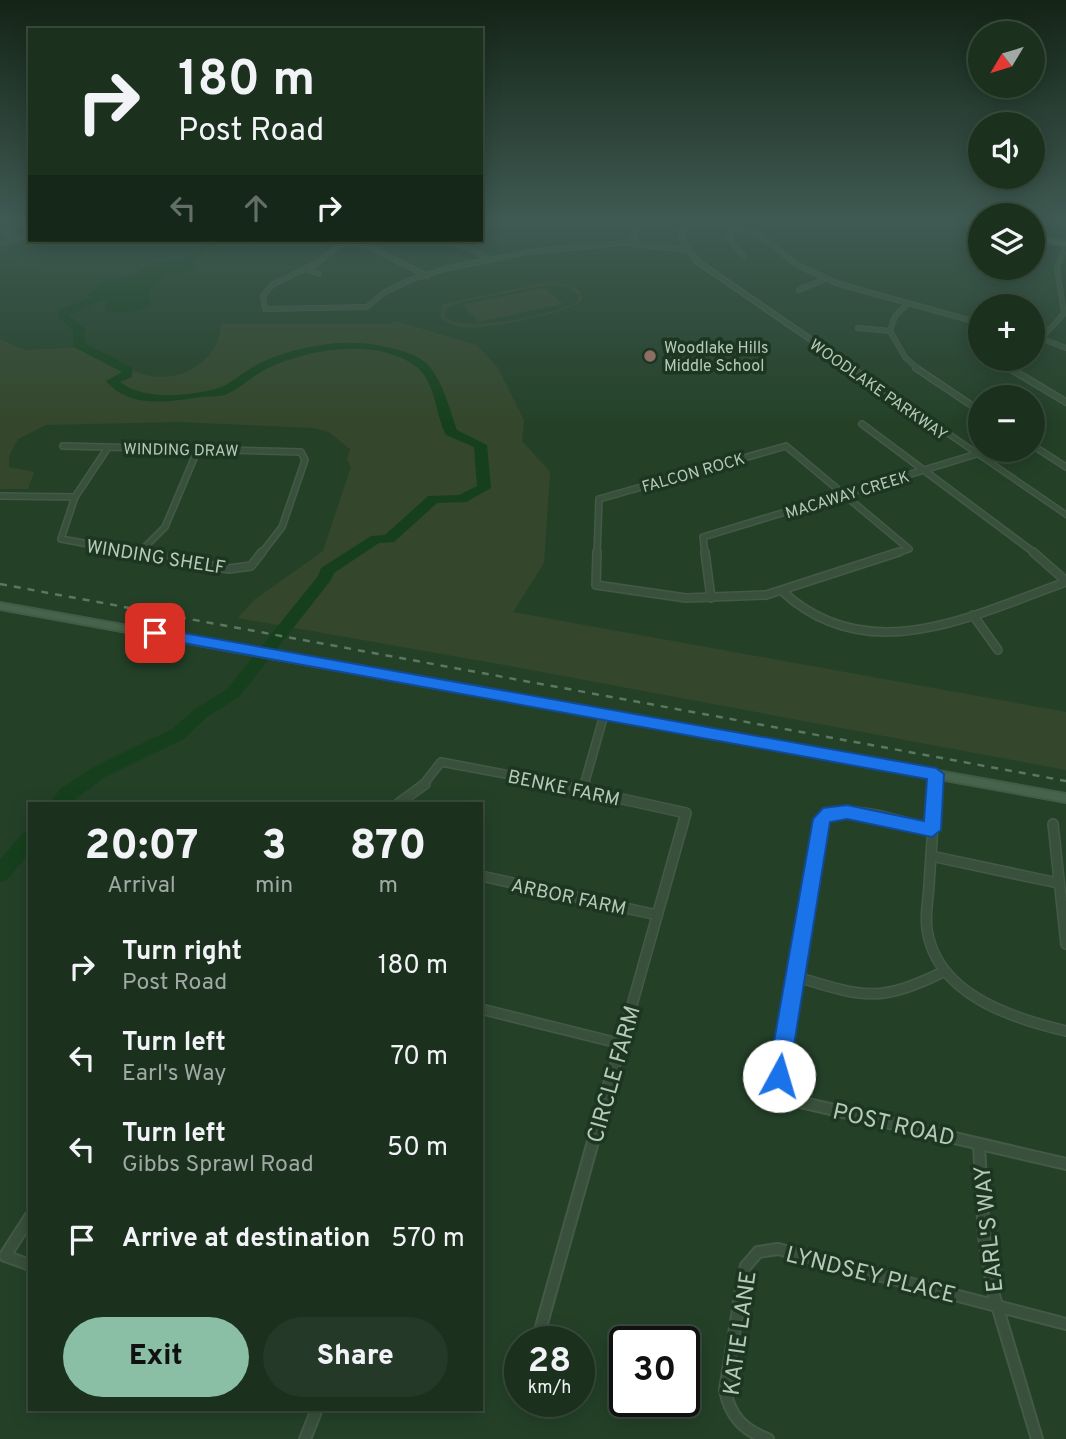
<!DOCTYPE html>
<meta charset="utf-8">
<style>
:root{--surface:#1b311e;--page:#243927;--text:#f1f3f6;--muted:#a0a9a4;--line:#394c3c;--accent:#8abfa5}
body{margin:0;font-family:Overpass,sans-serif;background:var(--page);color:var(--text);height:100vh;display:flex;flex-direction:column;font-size:26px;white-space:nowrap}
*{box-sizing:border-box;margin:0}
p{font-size:23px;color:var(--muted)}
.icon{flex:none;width:38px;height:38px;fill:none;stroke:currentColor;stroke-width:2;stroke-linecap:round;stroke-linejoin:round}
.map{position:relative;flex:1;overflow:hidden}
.details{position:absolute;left:28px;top:802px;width:455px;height:609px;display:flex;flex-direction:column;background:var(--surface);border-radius:0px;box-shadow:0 4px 18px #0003,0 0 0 2px var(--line)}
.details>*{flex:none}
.top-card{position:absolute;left:28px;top:28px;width:455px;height:214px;border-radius:0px;box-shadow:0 4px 18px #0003,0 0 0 2px var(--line);background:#1b311e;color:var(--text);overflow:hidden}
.needle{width:46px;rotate:232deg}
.fabs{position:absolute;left:968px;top:21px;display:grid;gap:14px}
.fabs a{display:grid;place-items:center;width:77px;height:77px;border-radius:50%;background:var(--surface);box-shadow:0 4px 18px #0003,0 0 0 2px var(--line);font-size:35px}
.speed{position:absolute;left:504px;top:1326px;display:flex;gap:14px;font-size:35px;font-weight:700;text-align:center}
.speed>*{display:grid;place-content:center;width:91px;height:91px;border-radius:50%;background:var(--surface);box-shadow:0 4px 18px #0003,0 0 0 2px var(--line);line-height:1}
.speed small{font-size:18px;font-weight:400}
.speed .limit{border:4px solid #111;border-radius:10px;background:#fff;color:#111}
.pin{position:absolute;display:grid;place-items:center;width:60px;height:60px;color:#fff;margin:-30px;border-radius:14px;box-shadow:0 4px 10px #0006}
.me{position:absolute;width:77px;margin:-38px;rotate:6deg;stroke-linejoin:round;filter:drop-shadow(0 0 5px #0008)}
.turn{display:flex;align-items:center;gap:24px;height:147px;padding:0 35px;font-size:32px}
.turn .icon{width:91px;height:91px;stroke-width:2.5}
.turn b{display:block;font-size:49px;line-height:60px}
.lanes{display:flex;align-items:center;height:66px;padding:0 35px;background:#0003;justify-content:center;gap:35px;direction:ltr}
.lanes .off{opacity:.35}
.eta{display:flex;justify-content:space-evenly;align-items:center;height:119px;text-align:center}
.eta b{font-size:42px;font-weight:800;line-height:49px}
.action{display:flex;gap:14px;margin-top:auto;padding:14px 35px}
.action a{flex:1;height:80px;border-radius:42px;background:var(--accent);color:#111;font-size:28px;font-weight:800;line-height:80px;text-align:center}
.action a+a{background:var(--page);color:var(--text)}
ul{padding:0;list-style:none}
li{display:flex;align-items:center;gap:21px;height:91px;padding:0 35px}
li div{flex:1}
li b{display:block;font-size:26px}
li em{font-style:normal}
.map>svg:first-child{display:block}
</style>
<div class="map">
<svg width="1066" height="1439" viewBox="0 0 1066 1439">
<rect width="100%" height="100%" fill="#244128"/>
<g fill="#34472c" fill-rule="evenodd">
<path d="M553 281 579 290 582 300C570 313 491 328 470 328 459 328 448 325 440 317L443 304ZM547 285 567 287 579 295 578 301C560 314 457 336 444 315L447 309 460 302Z"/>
<polygon points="544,288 563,304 479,322 462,305"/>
<path d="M395 321 477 345 498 368 524 420 522 441 550 472 544 563 513 612 1066 712V770L510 666 238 618 254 600 323 551 351 467 347 459 350 449 329 432 314 428 178 422 46 425 18 439 9 456V467L34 472 28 489H0V339L25 350 93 347C127 373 166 391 202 362 213 353 221 339 221 324H389Z"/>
</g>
<path fill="#16401d" d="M182 259 196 261 192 270C173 273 159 276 148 293L151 305 130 313 105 311 107 301 87 296 101 283 134 275 150 264Z"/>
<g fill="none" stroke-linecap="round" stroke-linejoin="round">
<g fill="#16401d" fill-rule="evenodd">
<polygon points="209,240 220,240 195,262 168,271 163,268 187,258"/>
<path d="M120 286 125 289 124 291 68 315 85 329 84 343 132 367V377L120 382C144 401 190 396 219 388 230 385 247 369 260 363 297 346 345 337 386 347 400 350 418 354 429 366 444 384 449 408 457 430L487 445 491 488 466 502 437 503 394 542 379 543 334 573 331 580 239 697 207 717 184 739 105 777 70 803H50L60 789 93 767 172 729 195 709 227 689 318 576 321 568 371 536 385 535 428 496 459 495 477 486 474 447 446 435C435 414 436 383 417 367 378 337 309 349 268 368 253 375 241 388 227 394 220 397 209 396 201 397 168 402 130 409 106 381L122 372 74 347 73 330 57 316 59 310Z"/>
<polygon points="30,830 30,852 7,880 0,882 0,860 23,833"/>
</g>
<defs>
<g id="minor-far4">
<polyline points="502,222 509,225 534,222"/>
<polyline points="694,222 729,226 760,236 799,266 839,284 980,323"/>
<polyline points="731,222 730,241 744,256"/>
<polyline points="6,232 17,239"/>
<polyline points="347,240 315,264 272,285 263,296 265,309 367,307 385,292 413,279 449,268 528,252 624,243 687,250"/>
<polyline points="347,240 368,246 427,276"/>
<polyline points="450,240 489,258"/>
<polyline points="633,243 637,222"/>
<polyline points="0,244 30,235"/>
<polyline points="305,269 319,274"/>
<polyline points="799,290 825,279"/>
<polyline points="907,304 895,316 890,331 905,357 918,369"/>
<polyline points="858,328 890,331"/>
<polyline points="980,328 975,338 980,348"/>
<polyline points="1032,335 1066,348"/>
<polyline points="1041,338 1064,314 1057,267 1066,247"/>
<polyline points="994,359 1012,369"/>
</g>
<g id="minor-far3">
<polyline points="916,368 980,411"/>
<polyline points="1009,368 1066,402"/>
<polyline points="862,424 1036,554"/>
<polyline points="1032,445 1066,467"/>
<polyline points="63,446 301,452 305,460 282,527 261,554"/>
<polyline points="107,449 75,497 61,539 144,554"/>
<polyline points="0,496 75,497"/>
<polyline points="139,553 165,527 198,449"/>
<polyline points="597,554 599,499 786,446 909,549 894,554"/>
<polyline points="705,554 703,537 990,450"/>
</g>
<g id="minor-far2">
<polyline points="135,552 229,569 251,566 262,552"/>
<polyline points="597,552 596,585 686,598 766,595 899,552"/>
<polyline points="705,552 711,598"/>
<polyline points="1033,552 1066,581"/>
<path d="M782 591C868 671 973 615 1066 582"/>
<polyline points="973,615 998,650"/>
<polyline points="423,785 441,762 563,785"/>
<polyline points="584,785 604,715"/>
<polyline points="935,785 936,774"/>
</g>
<g id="minor-far1">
<polyline points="554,784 686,813 612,1076"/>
<path d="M935 784C934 818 931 852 929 886 928 900 925 915 927 929 936 994 1011 1018 1066 1031"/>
<polyline points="583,789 585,784"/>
<polyline points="399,803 425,784"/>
<polyline points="1053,824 1066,944"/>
<polyline points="931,856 1058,883"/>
<polyline points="481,876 657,915"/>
<path d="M794 976C863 997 878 1004 945 971"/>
<polyline points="481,1009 622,1044"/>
<path d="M780 1076 778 1066 821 819C852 802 900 822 932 830"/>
</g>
<g id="minor">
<polyline points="780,1074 782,1085 800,1102 1066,1164"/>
<polyline points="979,1144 984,1236 993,1292 1037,1439"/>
<polyline points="30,1217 5,1256 30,1265"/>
<polyline points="539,1334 612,1074"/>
<polyline points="305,1439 317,1409"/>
<path d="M768 1439C743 1430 730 1416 725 1390L743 1278 746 1266 758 1252 778 1249 1066 1324"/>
</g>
<polygon id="tertiary" points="681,222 685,222 684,241 700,261 1066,512 1066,517 696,263 680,241"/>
<polygon id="secondary" points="0,603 1066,794 1066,802 0,609"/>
<g id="primary">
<polygon points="962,222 980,223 980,227 963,223"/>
<polygon points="1032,235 1066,242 1066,246 1032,239"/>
</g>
</defs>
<use href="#minor-far4" stroke="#425a46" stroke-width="6"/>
<use href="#minor-far3" stroke="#425a46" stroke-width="8"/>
<use href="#minor-far2" stroke="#425a46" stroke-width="10"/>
<use href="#minor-far1" stroke="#425a46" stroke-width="12"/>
<use href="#minor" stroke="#425a46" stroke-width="14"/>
<use href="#tertiary" stroke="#425a46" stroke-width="3"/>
<use href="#secondary" stroke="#425a46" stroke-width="4"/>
<use href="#primary" stroke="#425a46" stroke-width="4"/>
<use href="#minor-far4" stroke="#39513c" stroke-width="4.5"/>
<use href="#minor-far3" stroke="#39513c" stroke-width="5"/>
<use href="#minor-far2" stroke="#39513c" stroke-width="7"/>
<use href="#minor-far1" stroke="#39513c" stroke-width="9"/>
<use href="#minor" stroke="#39513c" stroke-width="10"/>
<use href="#tertiary" fill="#39513c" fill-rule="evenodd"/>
<use href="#secondary" fill="#46644c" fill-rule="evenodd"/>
<use href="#primary" fill="#57715b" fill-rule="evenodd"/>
<polyline stroke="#5a785f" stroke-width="2.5" stroke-dasharray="7 7" stroke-linecap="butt" points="0,584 1066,781"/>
</g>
<linearGradient id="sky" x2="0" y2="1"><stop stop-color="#142416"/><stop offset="0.52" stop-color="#3f5a53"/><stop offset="1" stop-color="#3f5a53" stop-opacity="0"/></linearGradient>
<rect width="1066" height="423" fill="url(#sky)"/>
<polygon fill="#1a73e8" stroke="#114b97" stroke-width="2" points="155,628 936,768 944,774 941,830 932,837 847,819 830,822 789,1076 786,1083 779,1086 771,1083 768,1076 813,819 823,808 847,805 924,821 927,779 150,637 150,630"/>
<circle fill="#8d6e63" stroke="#1d3621" stroke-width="2.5" cx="650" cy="356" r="7"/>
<g text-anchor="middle" stroke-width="7" stroke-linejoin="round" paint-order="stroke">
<g font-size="16" fill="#b5cbb9" stroke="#1d3621" text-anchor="start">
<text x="664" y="353">Woodlake Hills<tspan x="664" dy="18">Middle School</tspan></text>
</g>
<g font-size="16" fill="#b5cbb9" stroke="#1d3621">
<text transform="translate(879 389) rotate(35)" y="6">WOODLAKE PARKWAY</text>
<text transform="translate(181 449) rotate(1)" y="6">WINDING DRAW</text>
<text transform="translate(693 472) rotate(-16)" y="6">FALCON ROCK</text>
<text transform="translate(847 494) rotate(-17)" y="6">MACAWAY CREEK</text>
</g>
<g font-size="19" fill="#b5cbb9" stroke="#1d3621">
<text transform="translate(156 556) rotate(9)" y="7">WINDING SHELF</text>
<text transform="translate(564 787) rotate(12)" y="7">BENKE FARM</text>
<text transform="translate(569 896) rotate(12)" y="7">ARBOR FARM</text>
</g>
<g font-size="23" fill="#b5cbb9" stroke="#1d3621">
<text transform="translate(613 1074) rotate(-74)" y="8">CIRCLE FARM</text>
<text transform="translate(894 1124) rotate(13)" y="8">POST ROAD</text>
<text transform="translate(988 1229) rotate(-96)" y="8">EARL'S WAY</text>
<text transform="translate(871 1274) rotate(14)" y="8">LYNDSEY PLACE</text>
<text transform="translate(739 1333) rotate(-82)" y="8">KATIE LANE</text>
</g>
</g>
</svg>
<div class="fabs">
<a><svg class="needle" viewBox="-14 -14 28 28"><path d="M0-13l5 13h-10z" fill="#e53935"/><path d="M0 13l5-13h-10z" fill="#a0a9a4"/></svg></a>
<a><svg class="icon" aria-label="sound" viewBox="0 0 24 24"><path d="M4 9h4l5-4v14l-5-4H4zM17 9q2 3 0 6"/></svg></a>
<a><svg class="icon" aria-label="layers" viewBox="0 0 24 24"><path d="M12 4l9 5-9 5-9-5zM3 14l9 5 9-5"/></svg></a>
<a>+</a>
<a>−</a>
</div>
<div class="speed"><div>28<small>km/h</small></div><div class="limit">30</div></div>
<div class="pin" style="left:155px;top:633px;background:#d93025"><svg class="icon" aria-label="arrive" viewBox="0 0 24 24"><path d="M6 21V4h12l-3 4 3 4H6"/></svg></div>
<svg class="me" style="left:779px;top:1076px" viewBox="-20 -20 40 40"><circle r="19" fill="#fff"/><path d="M0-13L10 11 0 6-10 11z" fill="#1a73e8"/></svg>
<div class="top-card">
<div class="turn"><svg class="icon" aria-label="right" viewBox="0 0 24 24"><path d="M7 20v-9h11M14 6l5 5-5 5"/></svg><div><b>180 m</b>Post Road</div></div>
<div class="lanes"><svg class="icon off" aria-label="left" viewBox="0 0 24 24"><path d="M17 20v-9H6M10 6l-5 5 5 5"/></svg><svg class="icon off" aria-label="ahead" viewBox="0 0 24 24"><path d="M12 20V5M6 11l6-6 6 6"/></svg><svg class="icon" aria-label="right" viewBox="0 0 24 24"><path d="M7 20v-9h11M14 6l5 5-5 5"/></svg></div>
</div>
<section class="details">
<div class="eta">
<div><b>20:07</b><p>Arrival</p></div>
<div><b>3</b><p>min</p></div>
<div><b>870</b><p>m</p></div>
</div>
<ul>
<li><svg class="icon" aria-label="right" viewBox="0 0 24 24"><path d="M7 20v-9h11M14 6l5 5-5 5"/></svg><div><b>Turn right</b><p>Post Road</p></div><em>180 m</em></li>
<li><svg class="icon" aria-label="left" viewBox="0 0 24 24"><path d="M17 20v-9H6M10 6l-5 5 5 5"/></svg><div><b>Turn left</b><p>Earl's Way</p></div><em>70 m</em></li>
<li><svg class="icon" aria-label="left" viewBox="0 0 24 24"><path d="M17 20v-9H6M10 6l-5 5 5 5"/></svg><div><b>Turn left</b><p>Gibbs Sprawl Road</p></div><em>50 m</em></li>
<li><svg class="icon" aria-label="arrive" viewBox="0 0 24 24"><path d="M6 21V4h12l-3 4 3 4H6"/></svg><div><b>Arrive at destination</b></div><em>570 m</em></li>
</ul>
<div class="action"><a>Exit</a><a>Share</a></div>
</section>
</div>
